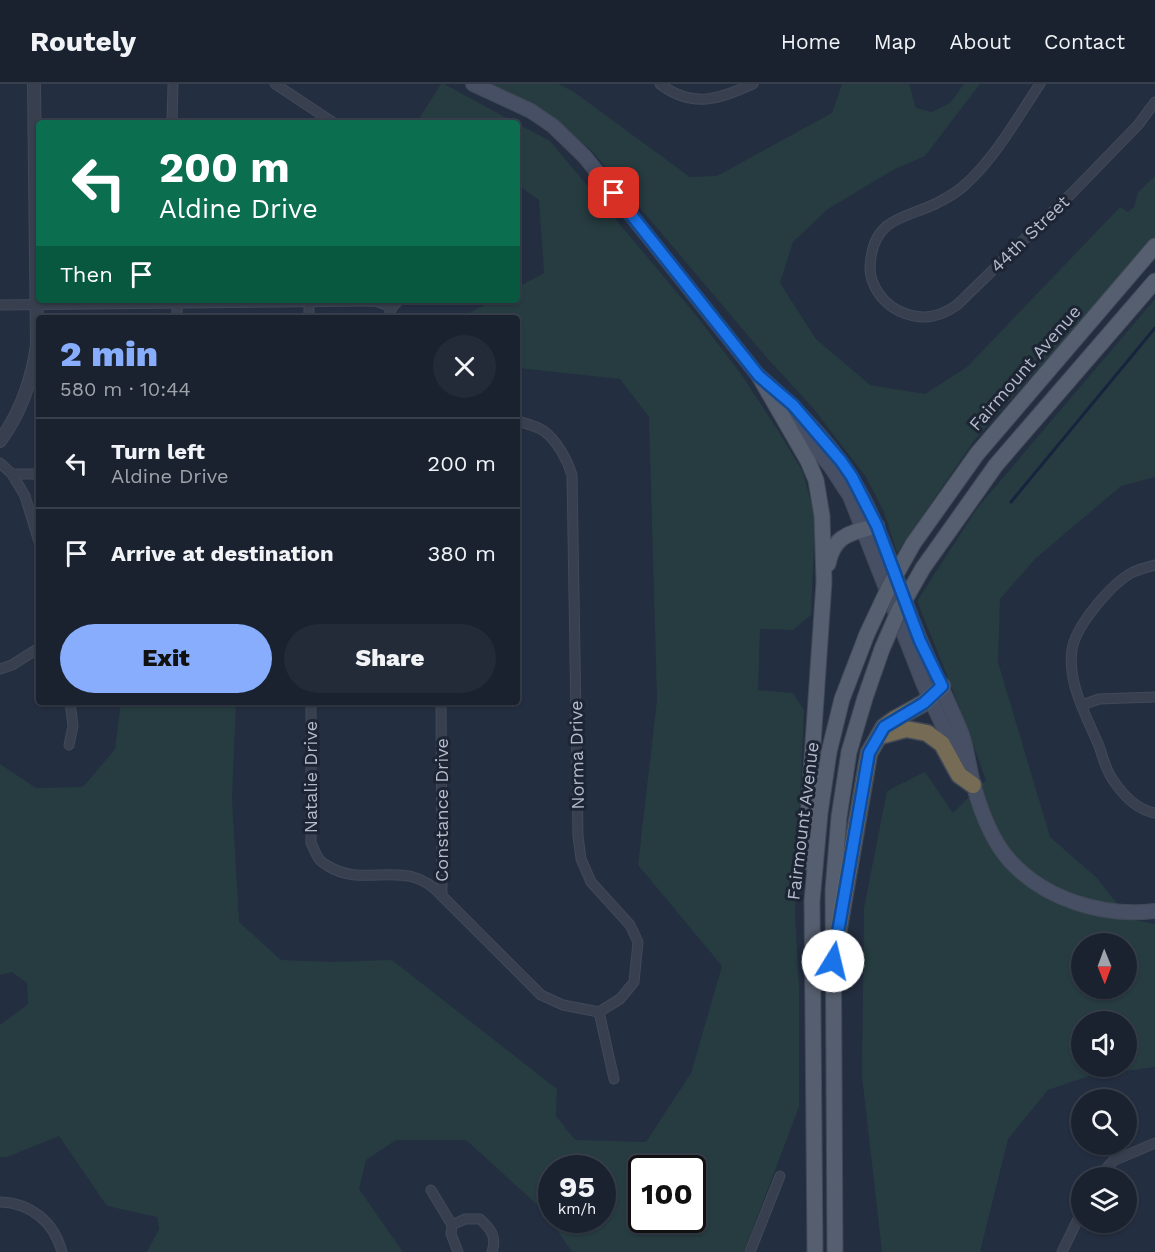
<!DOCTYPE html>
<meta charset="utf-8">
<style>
:root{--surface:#1a2230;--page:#232a38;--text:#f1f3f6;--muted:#9fa4ab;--line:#383f4c;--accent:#87adfc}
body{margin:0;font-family:"Work Sans",sans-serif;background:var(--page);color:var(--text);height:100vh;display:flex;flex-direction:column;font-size:22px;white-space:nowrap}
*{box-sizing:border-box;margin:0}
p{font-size:20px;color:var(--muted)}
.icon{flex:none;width:33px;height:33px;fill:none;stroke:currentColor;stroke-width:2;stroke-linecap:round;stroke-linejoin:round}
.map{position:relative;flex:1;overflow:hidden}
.side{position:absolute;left:36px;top:231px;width:484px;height:390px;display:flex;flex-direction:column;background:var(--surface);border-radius:6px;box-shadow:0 2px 4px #0004,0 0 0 2px var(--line)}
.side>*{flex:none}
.banner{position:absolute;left:36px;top:36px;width:484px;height:183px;border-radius:6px;box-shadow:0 2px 4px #0004,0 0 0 2px var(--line);background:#0b6e4f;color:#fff;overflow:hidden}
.needle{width:39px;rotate:179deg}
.fabs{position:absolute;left:1071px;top:849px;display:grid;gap:12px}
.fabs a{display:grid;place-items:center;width:66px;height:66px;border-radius:50%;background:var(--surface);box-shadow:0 2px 4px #0004,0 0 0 2px var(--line);font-size:30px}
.speed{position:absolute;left:538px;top:1071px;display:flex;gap:12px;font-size:30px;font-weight:700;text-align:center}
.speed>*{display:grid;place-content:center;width:78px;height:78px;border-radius:50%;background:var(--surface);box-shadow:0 2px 4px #0004,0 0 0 2px var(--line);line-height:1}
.speed small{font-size:15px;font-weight:400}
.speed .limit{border:3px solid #111;border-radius:9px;background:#fff;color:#111}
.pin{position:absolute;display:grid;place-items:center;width:51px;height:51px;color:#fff;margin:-26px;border-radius:12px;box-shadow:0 3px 9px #0006}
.me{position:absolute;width:66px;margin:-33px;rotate:9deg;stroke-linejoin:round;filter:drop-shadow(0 0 4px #0008)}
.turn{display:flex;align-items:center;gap:21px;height:126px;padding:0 24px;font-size:27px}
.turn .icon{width:78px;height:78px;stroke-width:2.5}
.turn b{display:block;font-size:42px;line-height:51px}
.then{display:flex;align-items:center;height:57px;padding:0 24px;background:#0003;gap:12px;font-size:22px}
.round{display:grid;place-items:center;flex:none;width:63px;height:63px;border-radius:32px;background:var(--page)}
.overview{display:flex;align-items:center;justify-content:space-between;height:102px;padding:0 24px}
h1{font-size:36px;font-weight:800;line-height:45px;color:var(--accent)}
.button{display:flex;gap:12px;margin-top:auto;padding:12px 24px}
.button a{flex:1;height:69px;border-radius:36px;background:var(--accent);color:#111;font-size:24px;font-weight:800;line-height:69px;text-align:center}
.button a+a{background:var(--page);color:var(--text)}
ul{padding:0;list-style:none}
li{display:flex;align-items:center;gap:18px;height:90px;padding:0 24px;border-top:2px solid var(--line)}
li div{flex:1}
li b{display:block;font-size:22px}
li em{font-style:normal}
header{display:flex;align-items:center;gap:36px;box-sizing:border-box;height:84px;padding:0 30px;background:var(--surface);border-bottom:2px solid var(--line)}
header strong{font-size:28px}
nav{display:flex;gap:33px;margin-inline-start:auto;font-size:21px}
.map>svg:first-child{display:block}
</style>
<header>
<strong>Routely</strong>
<nav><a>Home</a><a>Map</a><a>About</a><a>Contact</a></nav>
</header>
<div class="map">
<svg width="1155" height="1168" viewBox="0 0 1155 1168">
<rect width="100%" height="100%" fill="#232e40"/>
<g fill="#263c40" fill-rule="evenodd">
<polygon points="441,0 444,0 516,39 429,39 420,33"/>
<polygon points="491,0 558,0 574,8 690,93 717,92 832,29 842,0 909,0 916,24 932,28 950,19 964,0 980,0 925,72 893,86 828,125 793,158 780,199 816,255 870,301 925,310 967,283 1120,123 1128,128 1134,123 1138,108 1155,92 1155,153 973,358 897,469 884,428 866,393 813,324 767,274 592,67 544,27"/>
<path d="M518 40 550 57 695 230 741 290 779 348 803 388 815 434 811 531 793 546 760 545 758 606 793 609 804 626 795 830 799 904V1023L744 1168H572L544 1127 466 1056H396L366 1076 359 1105 403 1168H147L159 1145 157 1133 107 1122 59 1052 7 1073H0V941L28 920 27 899 12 888 0 891V680L36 704 83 703 115 665 121 618H236L232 715 239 838 281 876 332 878 392 876 557 1005 556 1032 575 1056 646 1058 691 989 722 882 638 781 657 616 649 333 620 295 518 284V234H460L494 216H518V203L544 189 539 116 518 101ZM552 1084H603V1136H552ZM642 1084H693V1136H642Z"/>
<path d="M1155 215V393L1121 402 1035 475 1000 515 998 578 1050 753 1097 794 1129 835 1155 840V983L1089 992 1048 1006 1008 1055 980 1168H882L862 992 864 824 887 707 925 688 953 729 986 696 954 609 917 517 978 423ZM1082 860H1126V904H1082ZM1082 938H1126V982H1082Z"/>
</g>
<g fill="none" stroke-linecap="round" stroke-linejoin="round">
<polyline stroke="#16243e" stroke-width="3" points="1011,418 1155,244"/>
<defs>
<g id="minor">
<polyline points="275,0 334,39"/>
<path d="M660 0C693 25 719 15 753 0"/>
<path d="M1040 0C1017 34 997 71 967 99 959 107 947 114 937 119 907 134 877 133 871 173 870 182 869 188 872 196 878 213 891 226 910 231 927 236 943 231 957 221L1072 109 1138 41 1155 18"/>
<polyline points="172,39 173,0"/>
<polyline points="309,216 309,234"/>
<polyline points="0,221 375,217 392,223"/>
<polyline points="177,234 177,216"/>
<polyline points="388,234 392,223 399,216"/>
<path d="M518 337C526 340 537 342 544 347 557 357 567 375 572 391L578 752 581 775 591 798 630 841 638 858 634 898 620 915 599 928"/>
<polyline points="0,379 12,390 39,390"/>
<polyline points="12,390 25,412 39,458"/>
<path d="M1155 481C1148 483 1140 485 1133 488 1112 499 1075 542 1072 566 1067 599 1087 633 1099 662 1103 673 1106 687 1113 696 1123 711 1137 726 1155 729"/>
<polyline points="0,585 12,581 39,564"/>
<path d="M311 618V759C314 764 316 772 320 776 322 779 325 780 328 782 366 806 406 771 442 812"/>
<polyline points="441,618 442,812 541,911 563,921 599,928"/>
<polyline points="1082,621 1099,615 1155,613"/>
<polyline points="69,661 73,642 70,618"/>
<polyline points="599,928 614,995"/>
<polyline points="1098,1094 1113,1077 1155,1059"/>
<polyline points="431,1106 452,1141"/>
<path d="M0 1118C31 1119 54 1138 62 1168"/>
<path d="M458 1168 451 1150 452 1141 465 1135H480C491 1145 497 1153 492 1168"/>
<polyline points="750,1168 780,1092"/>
<polyline points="1062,1168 1082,1127"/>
</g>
<path id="tertiary" d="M0 357C21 328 32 297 37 261L34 0"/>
<g id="secondary">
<polyline points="473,0 531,27 553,42 585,73 765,300"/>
<path d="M763 295C801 329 838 366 862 412 886 457 900 508 920 555 933 587 949 618 962 651 967 666 969 684 973 699 980 725 992 757 1010 777 1046 816 1103 833 1155 827"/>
<polyline points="786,327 831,383 850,412 924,601 956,670"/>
</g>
<g id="primary">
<polyline points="759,292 808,377 816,396 822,432 824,498 807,747 807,778"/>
<polyline points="913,460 977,370 1155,162"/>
<path d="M828 480C834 450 851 449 877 442"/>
<polyline points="923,484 996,381 1155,197"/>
<polyline points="815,1168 812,817 820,729 829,668 842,615 867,550"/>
<polyline points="835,1168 833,806 839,733 849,668 865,614 882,565"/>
</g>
<g id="motorway">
<polyline points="880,652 906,645 927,649 942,660 959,691 973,701"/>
<polyline points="833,877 869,669 884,643 895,635 924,619 942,602"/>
</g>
</defs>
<use href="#minor" stroke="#414958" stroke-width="11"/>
<use href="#tertiary" stroke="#414958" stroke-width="14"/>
<use href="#secondary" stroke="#414958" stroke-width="16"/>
<use href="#primary" stroke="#414958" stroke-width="17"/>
<use href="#motorway" stroke="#404857" stroke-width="19"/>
<use href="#minor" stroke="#38404f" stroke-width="9"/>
<use href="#tertiary" stroke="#38404f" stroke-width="12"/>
<use href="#secondary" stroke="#464f63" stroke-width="14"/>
<use href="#primary" stroke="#565f6f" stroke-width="15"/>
<use href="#motorway" stroke="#766b54" stroke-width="16"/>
<defs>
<g id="primary-bridge">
<polyline points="867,550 890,501 913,460"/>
<polyline points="882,565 899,526 923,484"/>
</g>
</defs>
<use href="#primary-bridge" stroke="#414958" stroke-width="17" stroke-linecap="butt"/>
<use href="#primary-bridge" stroke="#565f6f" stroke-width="15"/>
</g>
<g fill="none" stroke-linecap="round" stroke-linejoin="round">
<defs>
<polyline id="route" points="614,109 759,292 793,321 841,377 852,393 877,442 920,557 942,602 924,619 884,643 869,669 833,877"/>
</defs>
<use href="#route" stroke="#114b97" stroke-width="15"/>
<use href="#route" stroke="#1a73e8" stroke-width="10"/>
</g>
<g text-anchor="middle" stroke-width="6" stroke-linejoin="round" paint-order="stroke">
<g font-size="18" fill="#b4bbca" stroke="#1d2534">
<text transform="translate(1030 150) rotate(-44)" y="6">44th Street</text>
<text transform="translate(1025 284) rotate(-49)" y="6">Fairmount Avenue</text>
<text transform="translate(577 671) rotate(-91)" y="6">Norma Drive</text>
<text transform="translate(311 693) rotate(-90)" y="6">Natalie Drive</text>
<text transform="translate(442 726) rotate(-90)" y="6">Constance Drive</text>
<text transform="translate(803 737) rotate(-83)" y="6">Fairmount Avenue</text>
</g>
</g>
</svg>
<div class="fabs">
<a><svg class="needle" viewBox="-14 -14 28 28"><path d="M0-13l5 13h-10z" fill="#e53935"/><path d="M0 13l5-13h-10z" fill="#9fa4ab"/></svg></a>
<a><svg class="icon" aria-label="sound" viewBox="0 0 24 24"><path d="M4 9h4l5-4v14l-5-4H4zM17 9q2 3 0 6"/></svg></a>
<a><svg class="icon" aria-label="search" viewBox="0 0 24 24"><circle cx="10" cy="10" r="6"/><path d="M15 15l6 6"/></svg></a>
<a><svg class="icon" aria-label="layers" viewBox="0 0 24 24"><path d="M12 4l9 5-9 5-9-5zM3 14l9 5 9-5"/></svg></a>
</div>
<div class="speed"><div>95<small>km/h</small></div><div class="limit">100</div></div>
<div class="pin" style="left:614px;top:109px;background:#d93025"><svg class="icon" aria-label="arrive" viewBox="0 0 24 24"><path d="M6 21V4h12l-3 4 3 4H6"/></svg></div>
<svg class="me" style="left:833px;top:877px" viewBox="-20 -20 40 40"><circle r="19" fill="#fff"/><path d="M0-13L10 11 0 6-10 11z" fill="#1a73e8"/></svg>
<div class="banner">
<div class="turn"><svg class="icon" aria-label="left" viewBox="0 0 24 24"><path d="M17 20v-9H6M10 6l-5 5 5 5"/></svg><div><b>200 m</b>Aldine Drive</div></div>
<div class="then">Then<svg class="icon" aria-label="arrive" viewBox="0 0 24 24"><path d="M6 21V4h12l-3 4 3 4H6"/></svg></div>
</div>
<section class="side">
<div class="overview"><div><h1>2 min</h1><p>580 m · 10:44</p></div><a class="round"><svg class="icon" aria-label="close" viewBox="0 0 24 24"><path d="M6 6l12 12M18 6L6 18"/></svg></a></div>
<ul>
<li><svg class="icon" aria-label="left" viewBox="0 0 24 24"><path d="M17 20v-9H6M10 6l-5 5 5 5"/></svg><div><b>Turn left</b><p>Aldine Drive</p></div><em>200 m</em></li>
<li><svg class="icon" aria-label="arrive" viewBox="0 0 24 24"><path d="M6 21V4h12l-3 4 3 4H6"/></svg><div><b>Arrive at destination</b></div><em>380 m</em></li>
</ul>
<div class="button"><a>Exit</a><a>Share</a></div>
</section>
</div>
